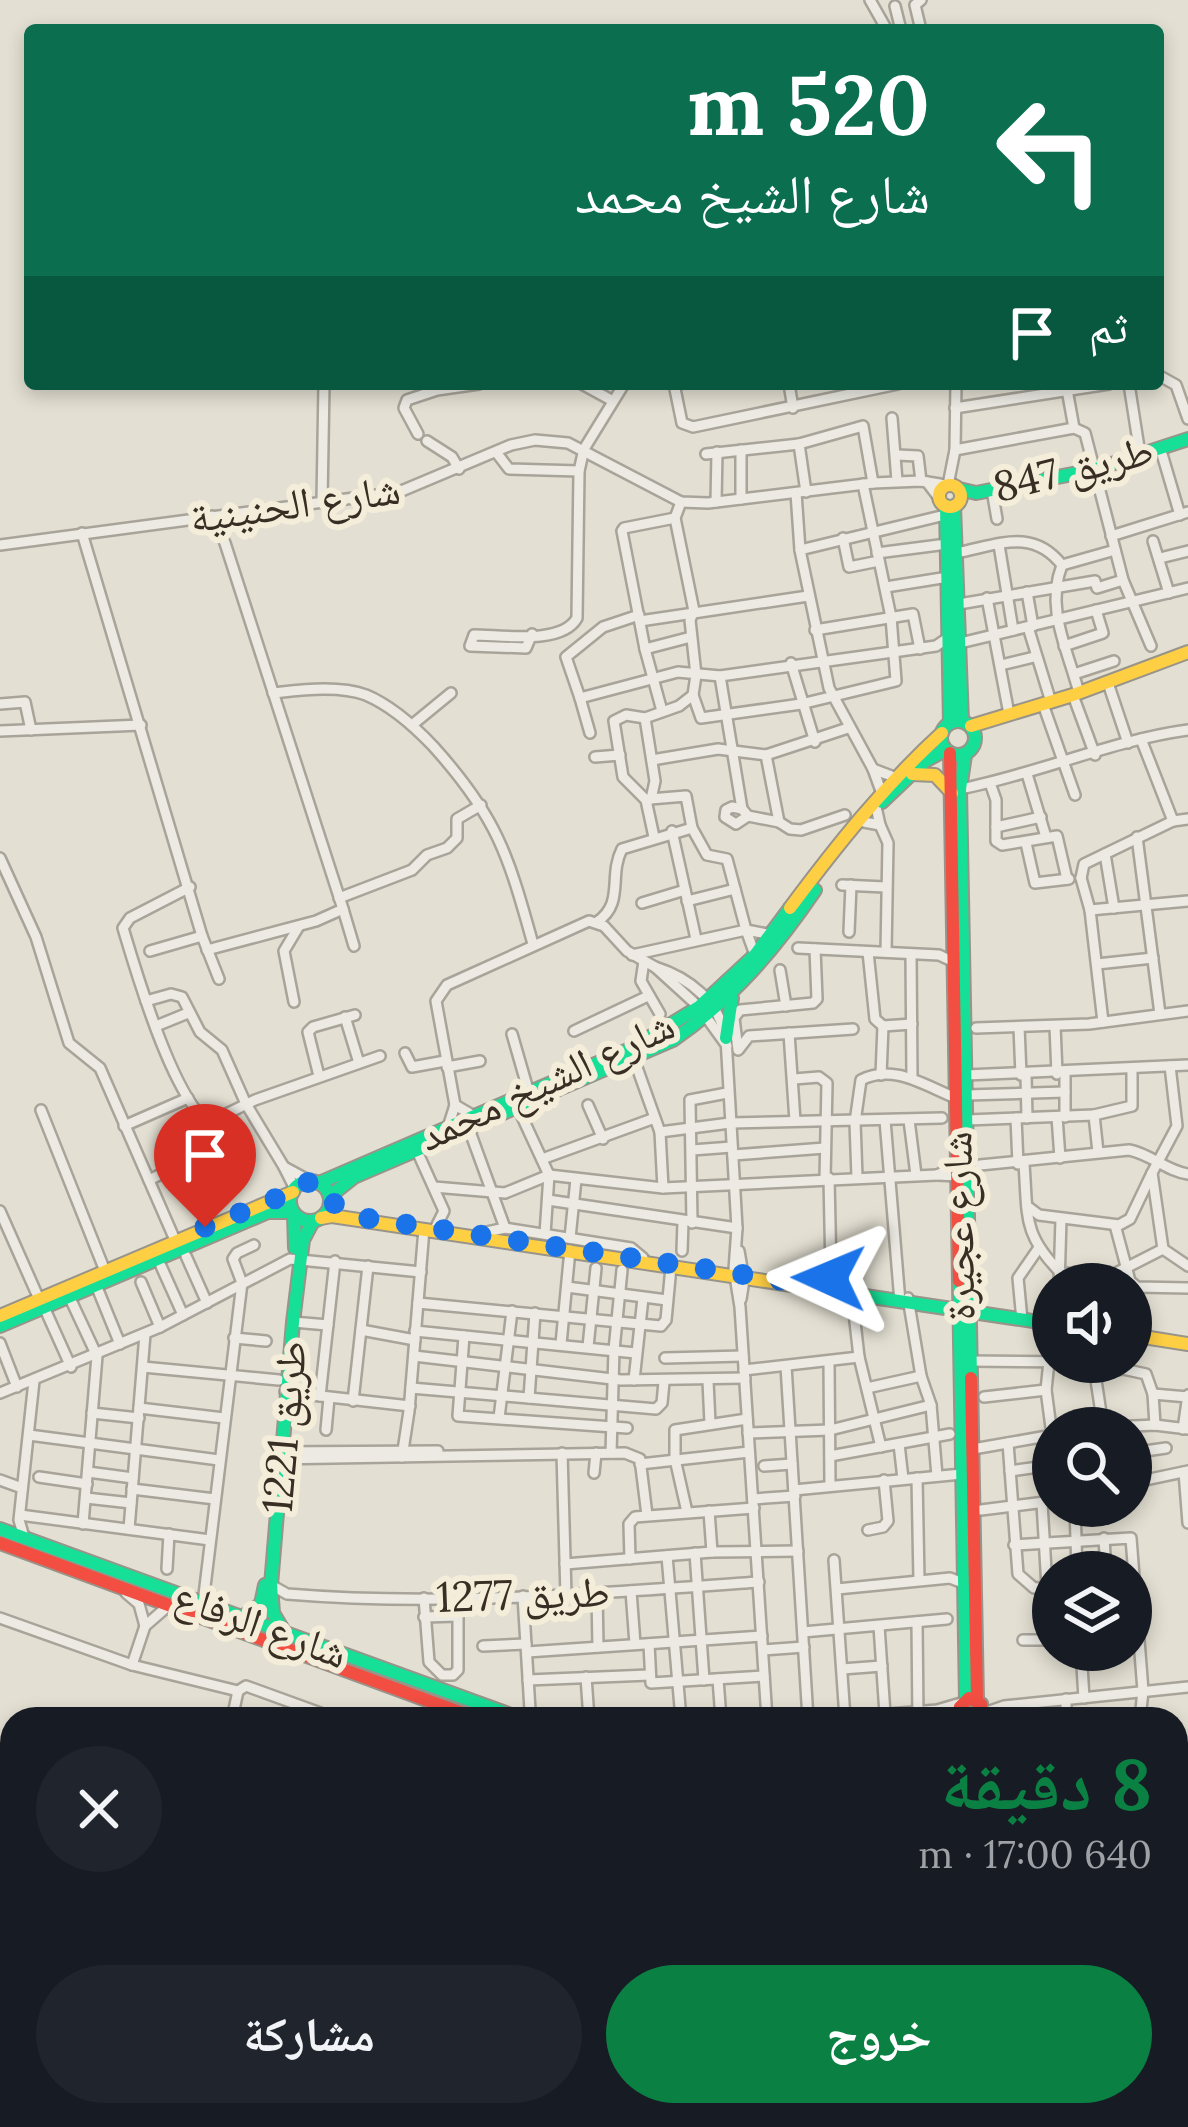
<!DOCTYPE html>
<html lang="ar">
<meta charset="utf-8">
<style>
:root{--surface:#171b24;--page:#20242c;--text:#f1f3f6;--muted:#9ea1a6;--accent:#0b8043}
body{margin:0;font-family:Lora,"Noto Naskh Arabic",serif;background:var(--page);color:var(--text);direction:rtl;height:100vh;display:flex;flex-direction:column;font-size:45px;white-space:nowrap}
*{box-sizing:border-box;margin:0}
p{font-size:39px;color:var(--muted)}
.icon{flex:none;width:66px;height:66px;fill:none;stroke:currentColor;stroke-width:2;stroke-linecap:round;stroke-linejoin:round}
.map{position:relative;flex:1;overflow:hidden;direction:ltr}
.drawer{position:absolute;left:0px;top:1707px;width:1188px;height:420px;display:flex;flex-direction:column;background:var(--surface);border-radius:36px 36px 0 0;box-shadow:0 6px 18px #0003;direction:rtl}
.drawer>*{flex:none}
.hud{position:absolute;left:24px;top:24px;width:1140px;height:366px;border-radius:12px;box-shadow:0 6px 18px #0003;direction:rtl;background:#0b6e4f;color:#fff;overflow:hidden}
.tools{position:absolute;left:1032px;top:1263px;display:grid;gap:24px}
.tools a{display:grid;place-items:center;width:120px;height:120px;border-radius:50%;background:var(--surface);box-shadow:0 6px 18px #0003;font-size:60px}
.pin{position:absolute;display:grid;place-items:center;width:102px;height:102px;color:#fff;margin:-123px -51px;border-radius:50% 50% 50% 0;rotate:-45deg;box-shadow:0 0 12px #0007}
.pin .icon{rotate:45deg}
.me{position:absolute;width:132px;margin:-66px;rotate:271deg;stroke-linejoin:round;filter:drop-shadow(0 0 9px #0008)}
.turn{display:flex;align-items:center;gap:42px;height:252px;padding:0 36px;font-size:54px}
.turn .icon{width:156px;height:156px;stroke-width:2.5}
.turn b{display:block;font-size:84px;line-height:102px}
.then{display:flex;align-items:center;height:114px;padding:0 36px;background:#0003;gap:24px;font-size:45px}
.round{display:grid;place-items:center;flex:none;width:126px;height:126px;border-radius:63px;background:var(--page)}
.headline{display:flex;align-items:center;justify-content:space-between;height:204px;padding:0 36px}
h1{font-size:72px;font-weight:700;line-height:90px;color:var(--accent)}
.cta{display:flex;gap:24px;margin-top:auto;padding:24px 36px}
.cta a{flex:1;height:138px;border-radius:72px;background:var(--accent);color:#fff;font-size:48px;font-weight:700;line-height:138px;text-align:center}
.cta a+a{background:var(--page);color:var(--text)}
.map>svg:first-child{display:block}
</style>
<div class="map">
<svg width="1188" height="2127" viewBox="0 0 1188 2127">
<rect width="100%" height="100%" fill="#e3dfd2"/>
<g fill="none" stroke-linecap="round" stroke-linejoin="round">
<defs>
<g id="street">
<polyline points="870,0 887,30"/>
<polyline points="895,6 901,30"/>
<polyline points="921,30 915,5 921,0"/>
<polyline points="1158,375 1176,385 1188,419"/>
<polyline points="582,384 613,401"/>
<polyline points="674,384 682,423 693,427 898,384"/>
<polyline points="789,384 793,408"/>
<polyline points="1066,384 1074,428"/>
<polyline points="1129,384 1140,454"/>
<polyline points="955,408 1109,384"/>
<polyline points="892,418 897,481"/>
<polyline points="418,434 404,408 407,400 437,390 479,384"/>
<polyline points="427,441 452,457 459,469"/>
<polyline points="799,444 806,492"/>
<polyline points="741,450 741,499"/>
<polyline points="955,450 1074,428 1085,433 1123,580 1151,646"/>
<polyline points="496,452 509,469 579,471"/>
<polyline points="706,454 799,444 863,426 873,483"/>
<polyline points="1162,454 1180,515"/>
<polyline points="897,455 918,456 921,481"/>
<polyline points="927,482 939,498"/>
<polyline points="948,485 955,450 956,384"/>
<polyline points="796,493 800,550 829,688 873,769"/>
<polyline points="993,496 997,519"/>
<polyline points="322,501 324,384"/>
<polyline points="716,502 717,452"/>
<polyline points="82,533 202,936 219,979"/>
<polyline points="1111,536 1188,512"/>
<polyline points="843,538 849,567 879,561"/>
<polyline points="1153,541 1169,593"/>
<polyline points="0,545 399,492 511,445 535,440 568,443 681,502 708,503 873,483 921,481 946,485"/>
<polyline points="999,545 1013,630"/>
<polyline points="800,550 945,515"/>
<polyline points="877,553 947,544"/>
<path d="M956 553C998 545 1032 527 1062 565"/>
<polyline points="1160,558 1188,551"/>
<path d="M1062 565C1045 609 1068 650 1079 693"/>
<polyline points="1062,565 1115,550"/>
<polyline points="886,587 948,577"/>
<polyline points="1027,592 1033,626"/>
<polyline points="987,598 1009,714"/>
<polyline points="959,604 1095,581 1097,588 1123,580"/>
<polyline points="639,615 603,627 566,657 580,698 678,672 720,676 936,646 949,637"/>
<polyline points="640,621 808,596"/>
<polyline points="1028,627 1051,702"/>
<polyline points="815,630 913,614 920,649"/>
<path d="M532 634 526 648 470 646 474 635C502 635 562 645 577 618L579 471 584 449 624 384"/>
<polyline points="960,643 1188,588"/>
<polyline points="1064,646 1103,633 1096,610"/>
<polyline points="645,649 691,637"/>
<polyline points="791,663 815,742"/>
<polyline points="1001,665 1034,657"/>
<polyline points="1074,674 1114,661"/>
<polyline points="720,676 742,809"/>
<polyline points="1109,686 1128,743"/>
<path d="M273 693C302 690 338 685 366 695 392 706 414 726 433 746 497 817 508 854 533 944"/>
<polyline points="693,695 701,718 801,704 896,681 891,617 863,484"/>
<polyline points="580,698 590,733"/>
<polyline points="1074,698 1095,755"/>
<polyline points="0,704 25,702 31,730"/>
<polyline points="1044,707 1075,795"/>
<polyline points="662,711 645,649 622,531 624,528 675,518"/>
<polyline points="645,718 626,715 614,721 623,777 646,800 654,837"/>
<polyline points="412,725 451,693"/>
<polyline points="0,731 141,725"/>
<polyline points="1141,739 1173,821"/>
<polyline points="766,755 779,822"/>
<polyline points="595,757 620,755"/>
<polyline points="652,760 718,749 766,755 848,728"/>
<polyline points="1027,774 1046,837"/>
<polyline points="990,783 996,800 996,841 1002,845 1057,836 1067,879"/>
<path d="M960 789C1037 774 1113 740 1188 730"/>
<polyline points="881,791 873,769 894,777"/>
<polyline points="651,799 655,781 645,718 679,706 693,695 696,675 690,620 694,611 675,518 681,502"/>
<polyline points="748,816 736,824 725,817 726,810 732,807 742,809 748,816 779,822 790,829 801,830 845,815"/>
<polyline points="864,822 880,825 876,807"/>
<polyline points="880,825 888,843 886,952"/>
<polyline points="996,827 1041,817"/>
<polyline points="672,831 696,939"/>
<polyline points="1137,837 1160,1014"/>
<polyline points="1026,843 1035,883 1069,879"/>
<polyline points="1105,854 1114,908"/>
<polyline points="0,858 36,937 69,1043 100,1068 175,1240"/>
<polyline points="1081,878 1090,910 1103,1022"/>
<polyline points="1081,878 1084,864 1173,821 1188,819"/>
<polyline points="842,885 885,887"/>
<path d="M190 887 130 918 123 928C135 968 178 1119 218 1127"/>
<polyline points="339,898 412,870 427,855 447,848 457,838 457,819 481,805"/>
<polyline points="687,901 735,889"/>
<polyline points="642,903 685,890"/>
<polyline points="343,909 354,946"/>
<polyline points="1090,910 1188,901"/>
<path d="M597 922C625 903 608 876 622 849L692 828"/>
<polyline points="849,932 851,885"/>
<polyline points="798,948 939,955 954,962"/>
<polyline points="207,950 316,921 343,909 225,543 212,516"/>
<polyline points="150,951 202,936"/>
<polyline points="868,952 875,1019 883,1026 912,1024"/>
<polyline points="632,955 746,930 727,859 707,855 692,828 686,796 650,799"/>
<polyline points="755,955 746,930 773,935"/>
<polyline points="911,955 912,1077"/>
<polyline points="644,961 641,981 660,1014"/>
<polyline points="1097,964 1153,958"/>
<polyline points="780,970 786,1006"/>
<polyline points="146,1001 171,994 182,997 200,1032 222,1050 246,1104 284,1167"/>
<polyline points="294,1002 284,951 299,926"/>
<polyline points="345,1017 359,1063"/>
<polyline points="156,1026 188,1013"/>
<polyline points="1055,1026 1057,1074"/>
<polyline points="1019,1027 1021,1075"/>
<polyline points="976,1028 1089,1024 1188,1011"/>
<polyline points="574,1031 648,996"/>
<polyline points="789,1033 795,1121"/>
<polyline points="512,1034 529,1093"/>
<path d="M727 1046 699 1007 655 967C690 978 719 1002 726 1038L737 1228 734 1270 740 1307 767 1719"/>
<polyline points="739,1049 749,1036 853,1029"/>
<polyline points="738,1050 734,1018 740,1010 813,1003 817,999 815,949"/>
<polyline points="405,1053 412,1067 445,1061"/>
<polyline points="634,1059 660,1132 663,1188"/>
<polyline points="447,1067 480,1061"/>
<polyline points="1065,1073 1065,1117"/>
<polyline points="881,1075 883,1026"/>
<polyline points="966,1075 1188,1065"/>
<polyline points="1026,1075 1027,1118"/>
<polyline points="319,1076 308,1032 313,1027 355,1015"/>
<polyline points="794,1079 819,1077 827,1083 825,1179"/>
<polyline points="967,1095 1065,1092"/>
<polyline points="455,1105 436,1001 447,985 589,921 604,926 627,951 655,967"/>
<polyline points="588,1105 603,1139"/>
<polyline points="518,1108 549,1175 545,1234"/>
<polyline points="41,1110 105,1271"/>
<polyline points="222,1116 255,1100 380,1056"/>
<polyline points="1057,1117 1060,1158"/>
<polyline points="1016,1118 1018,1164"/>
<polyline points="885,1120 900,1302"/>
<polyline points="909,1120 916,1175"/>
<polyline points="967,1120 1094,1115"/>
<polyline points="124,1126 188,1098"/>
<polyline points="448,1127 455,1105 474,1116"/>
<polyline points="469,1129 505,1228"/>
<polyline points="660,1132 730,1123 942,1118"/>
<polyline points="692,1150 732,1147"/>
<polyline points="417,1151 444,1211 436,1227"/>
<polyline points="1098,1152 1094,1115 1132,1106 1132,1069"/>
<polyline points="733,1155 825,1148"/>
<polyline points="542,1159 652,1119"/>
<path d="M1024 1164C1028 1216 1022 1234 1061 1273L1112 1275 1163 1249"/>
<path d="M980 1165 1129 1150C1151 1154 1166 1171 1188 1174"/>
<polyline points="958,1166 937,1175 958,1176"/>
<path d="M857 1177 855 1122 861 1080C894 1063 925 1086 956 1098"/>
<polyline points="829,1178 831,1272"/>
<polyline points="149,1180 218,1146 222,1116 213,1112 207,1120"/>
<polyline points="434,1187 505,1193 549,1175 663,1188 937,1175"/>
<polyline points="295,1189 284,1167 310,1181"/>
<polyline points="548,1200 737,1228"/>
<polyline points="1027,1206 1039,1215 1119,1225 1130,1219 1152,1173"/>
<polyline points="0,1211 39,1299"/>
<polyline points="692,1223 690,1100 727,1093"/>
<polyline points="1115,1225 1130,1281 1137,1287 1188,1288"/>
<polyline points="482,1233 505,1228 631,1248 643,1258"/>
<polyline points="570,1238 576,1179"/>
<polyline points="1163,1249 1152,1173 1177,1126 1170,1066"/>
<polyline points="1163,1249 1188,1266"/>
<polyline points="682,1251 683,1222"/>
<polyline points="739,1251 744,1280 741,1299"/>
<polyline points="186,1256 207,1303"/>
<polyline points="161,1266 183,1315"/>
<polyline points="141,1282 160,1327"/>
<polyline points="1059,1284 1061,1219"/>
<polyline points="96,1285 120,1344"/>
<polyline points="819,1285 831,1272 838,1288"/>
<polyline points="567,1287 667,1300"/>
<polyline points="852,1295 859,1357 881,1447"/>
<polyline points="69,1296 97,1356 83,1524"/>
<polyline points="908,1298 921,1376 931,1405 937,1476"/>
<polyline points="418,1303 661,1326 666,1320 671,1267"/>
<polyline points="44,1307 71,1367"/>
<polyline points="1022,1320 1018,1278 1038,1249"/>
<polyline points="293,1322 328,1325"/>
<polyline points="361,1330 415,1340"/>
<polyline points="415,1331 636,1353"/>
<polyline points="464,1336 458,1416 627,1428"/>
<polyline points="234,1338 266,1341"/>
<polyline points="0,1343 17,1387"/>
<polyline points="561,1344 570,1250"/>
<polyline points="588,1347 596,1268"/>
<polyline points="414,1356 621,1380 745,1378"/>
<polyline points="665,1358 743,1356"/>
<polyline points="970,1361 1087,1362"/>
<polyline points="829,1363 830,1486"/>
<polyline points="786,1366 808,1719"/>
<polyline points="143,1367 279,1380"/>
<polyline points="1094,1367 1103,1426"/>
<polyline points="744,1370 859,1357"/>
<polyline points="1095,1373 1123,1369 1146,1374 1153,1394 1155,1425"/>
<polyline points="634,1380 643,1298"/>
<polyline points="708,1381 710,1423"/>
<polyline points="411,1388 656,1409 662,1403 664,1382"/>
<polyline points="867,1388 921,1376"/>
<polyline points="285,1392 410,1406"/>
<polyline points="0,1393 160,1327 290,1259 421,1272"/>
<polyline points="1153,1394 1188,1397"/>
<polyline points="320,1396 335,1261"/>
<polyline points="984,1397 1046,1390"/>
<polyline points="529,1398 535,1313"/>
<polyline points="353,1401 368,1266"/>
<polyline points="139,1408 224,1418"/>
<polyline points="92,1413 139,1418"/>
<polyline points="499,1418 512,1311"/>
<polyline points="1133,1426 1144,1480"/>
<polyline points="1092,1428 1155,1425 1188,1429"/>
<polyline points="1183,1429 1188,1395"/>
<polyline points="326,1430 329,1398"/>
<polyline points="748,1433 830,1430 931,1405"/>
<polyline points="29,1435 219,1460"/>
<polyline points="1052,1435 1046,1390 1053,1324"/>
<polyline points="1008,1443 1018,1574 1034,1588 1053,1587"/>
<polyline points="899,1444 903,1479"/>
<polyline points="973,1449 1053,1435"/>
<polyline points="275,1452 438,1451"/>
<polyline points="562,1453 566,1595"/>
<polyline points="611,1453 614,1350 622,1270"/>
<polyline points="1131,1453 1166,1448"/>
<polyline points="830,1456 950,1434"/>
<polyline points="402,1457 409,1411 424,1229"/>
<polyline points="274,1459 625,1453 640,1459 647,1515"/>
<polyline points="640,1464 749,1452"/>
<polyline points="764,1466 792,1464"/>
<polyline points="1010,1471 1053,1465"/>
<polyline points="88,1472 133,1478"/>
<polyline points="1184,1472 1188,1523"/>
<polyline points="594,1473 596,1453"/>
<polyline points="39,1477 87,1484"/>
<polyline points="917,1478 919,1580"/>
<polyline points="0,1480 22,1488"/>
<polyline points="1131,1483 1188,1471"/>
<polyline points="132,1489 215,1499"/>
<polyline points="794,1490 962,1474"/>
<polyline points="86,1498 131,1503"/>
<polyline points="753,1499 795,1496"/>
<polyline points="1042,1503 1047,1587"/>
<polyline points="1075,1506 1077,1572"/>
<polyline points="981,1510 1053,1501"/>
<polyline points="709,1511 712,1552"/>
<polyline points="687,1512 675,1459 675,1430 747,1419"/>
<polyline points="20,1515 210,1540"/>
<polyline points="129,1529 145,1334"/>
<polyline points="868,1530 883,1527 888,1521 884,1480"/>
<polyline points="24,1537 19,1520 34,1381"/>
<polyline points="1104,1538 1106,1572"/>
<polyline points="1014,1545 1131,1538 1143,1691 1140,1719"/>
<polyline points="695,1553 704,1680"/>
<polyline points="667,1556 681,1719"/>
<polyline points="630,1559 629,1524 635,1517 754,1508"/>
<polyline points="834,1560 845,1718"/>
<polyline points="565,1564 712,1552 798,1551"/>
<polyline points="167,1569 169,1534"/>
<path d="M271 1585 287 1594C444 1607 602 1593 759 1582"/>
<polyline points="837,1589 950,1578 963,1583"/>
<polyline points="631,1591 635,1644"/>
<polyline points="126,1593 139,1604 145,1626"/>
<polyline points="597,1593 598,1647"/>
<polyline points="523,1596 530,1710"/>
<polyline points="424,1598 429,1662 442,1675 453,1675 458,1670 458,1598"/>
<polyline points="203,1603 242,1283 233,1259 237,1253 254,1245"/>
<polyline points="424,1617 458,1616"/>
<polyline points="0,1618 132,1665 238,1691 246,1686 337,1719"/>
<polyline points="917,1622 918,1719"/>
<polyline points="879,1626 885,1714"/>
<polyline points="803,1632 947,1619"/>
<polyline points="1023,1640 1053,1640"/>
<polyline points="649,1644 651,1683 764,1676"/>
<polyline points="483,1646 526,1644"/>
<polyline points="763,1650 804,1647"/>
<polyline points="1081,1650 1084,1698"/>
<polyline points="527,1652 762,1636"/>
<polyline points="132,1665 145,1626 168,1606"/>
<polyline points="842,1669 882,1666"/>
<polyline points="586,1677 589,1719"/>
<polyline points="718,1679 721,1719"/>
<polyline points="528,1680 649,1675"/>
<polyline points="1066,1699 1066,1719"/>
<polyline points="981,1714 1004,1706 1188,1687"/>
<polyline points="232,1719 238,1691"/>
<polyline points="830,1719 937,1710 961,1703"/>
<polyline points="1176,1736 1179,1736"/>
<polyline points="1176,1778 1188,1780"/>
<polyline points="0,1859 12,1858"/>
<polyline points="1176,1866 1188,1867"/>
<polyline points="0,1965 12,1965"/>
<polyline points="294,2115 295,2127"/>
<polyline points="567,2115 567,2127"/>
<polyline points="1001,2115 1001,2127"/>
<polyline points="1086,2115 1087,2127"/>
<polyline points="886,2127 888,2115"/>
</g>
<g id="fast">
<polyline points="959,489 976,493 1093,470 1188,439"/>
<polyline points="946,506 950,723"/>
<polyline points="954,506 962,721"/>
<circle cx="958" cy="738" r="17"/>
<polyline points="965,755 960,789 971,1378"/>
<polyline points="882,802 925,761 945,750"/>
<polyline points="726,1038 732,998"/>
<circle cx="310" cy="1201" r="20"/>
<polyline points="319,1183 630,1049 699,1007 755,955 790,908"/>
<path d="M330 1196 354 1177 673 1040C732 999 775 949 815 890"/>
<polyline points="294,1214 295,1248"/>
<polyline points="959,1281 966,1699"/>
<polyline points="865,1296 1053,1324"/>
<polyline points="0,1326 268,1212 293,1212"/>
<polyline points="0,1529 522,1719"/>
<polyline points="242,1617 261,1604 265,1585"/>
<polyline points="285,1633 273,1613 271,1585 293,1322 303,1240 313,1221"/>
<polyline points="0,2106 12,2105"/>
<polyline points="738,2115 741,2127"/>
</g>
<g id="slow">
<circle cx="950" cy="496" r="11"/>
<polyline points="971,726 1073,695 1188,652"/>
<polyline points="912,774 935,775 952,793"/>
<path d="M790 908C837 845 884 786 942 733"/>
<polyline points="321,1218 332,1216 865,1296"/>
<polyline points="0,1316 293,1192"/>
<polyline points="1131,1335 1188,1344"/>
<polyline points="1176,1966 1188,1973"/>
<polyline points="0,2096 12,2095"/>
</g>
<g id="jam">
<polyline points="950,753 959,1281"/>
<polyline points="971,1378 977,1700"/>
<polyline points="0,1543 478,1719"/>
<polyline points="966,1719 960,1707 969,1698 981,1704 981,1714 975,1719"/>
<polyline points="1176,1950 1188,1953"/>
<polyline points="753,2115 755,2127"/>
</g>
</defs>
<use href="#street" stroke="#a9a49a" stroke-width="14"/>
<use href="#fast" stroke="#99948a" stroke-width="16"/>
<use href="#slow" stroke="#99948a" stroke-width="16"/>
<use href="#jam" stroke="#99948a" stroke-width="16"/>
<use href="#street" stroke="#eceae3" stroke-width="9"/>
<use href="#fast" stroke="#16e098" stroke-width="12"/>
<use href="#slow" stroke="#ffcf43" stroke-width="12"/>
<use href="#jam" stroke="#f24e42" stroke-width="12"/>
</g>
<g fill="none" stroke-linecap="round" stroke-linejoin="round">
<polyline stroke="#1a73e8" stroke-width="21" stroke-dasharray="0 37.8" points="205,1227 292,1192 302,1183 315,1182 328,1191 331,1202 365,1218 820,1286 829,1278"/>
</g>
<g text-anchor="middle" stroke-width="12" stroke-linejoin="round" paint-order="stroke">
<g font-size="42" fill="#382e23" stroke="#f3edda">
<text transform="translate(1073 468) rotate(-14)" y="15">طريق 847</text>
<text transform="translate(295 503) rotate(-8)" y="15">شارع الحنينية</text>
<text transform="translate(546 1080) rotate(-25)" y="15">شارع الشيخ محمد</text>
<text transform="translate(958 1226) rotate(-91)" y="15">شارع عجيرة</text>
<text transform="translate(284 1427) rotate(-85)" y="15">طريق 1221</text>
<text transform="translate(523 1594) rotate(-2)" y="15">طريق 1277</text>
<text transform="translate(261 1624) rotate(20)" y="15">شارع الرفاع</text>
</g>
</g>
</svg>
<div class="tools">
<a><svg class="icon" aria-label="sound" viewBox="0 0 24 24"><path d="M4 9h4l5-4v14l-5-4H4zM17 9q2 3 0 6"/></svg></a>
<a><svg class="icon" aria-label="search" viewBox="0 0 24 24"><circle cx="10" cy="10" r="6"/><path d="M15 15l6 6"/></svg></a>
<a><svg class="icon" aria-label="layers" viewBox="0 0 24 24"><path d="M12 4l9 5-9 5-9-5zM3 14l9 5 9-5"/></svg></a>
</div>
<div class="pin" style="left:205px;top:1227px;background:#d93025"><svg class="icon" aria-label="arrive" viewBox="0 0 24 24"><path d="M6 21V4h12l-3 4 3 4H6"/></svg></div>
<svg class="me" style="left:829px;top:1278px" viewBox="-20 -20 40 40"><path d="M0-17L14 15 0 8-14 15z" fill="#1a73e8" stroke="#fff" stroke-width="4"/></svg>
<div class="hud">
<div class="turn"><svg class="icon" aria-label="left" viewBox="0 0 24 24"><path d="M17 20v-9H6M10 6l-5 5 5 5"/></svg><div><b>520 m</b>شارع الشيخ محمد</div></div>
<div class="then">ثم<svg class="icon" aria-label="arrive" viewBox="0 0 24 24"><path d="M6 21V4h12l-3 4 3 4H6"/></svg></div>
</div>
<section class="drawer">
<div class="headline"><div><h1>8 دقيقة</h1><p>640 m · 17:00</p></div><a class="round"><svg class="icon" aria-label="close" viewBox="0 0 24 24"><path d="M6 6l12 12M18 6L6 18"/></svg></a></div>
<div class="cta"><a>خروج</a><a>مشاركة</a></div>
</section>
</div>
